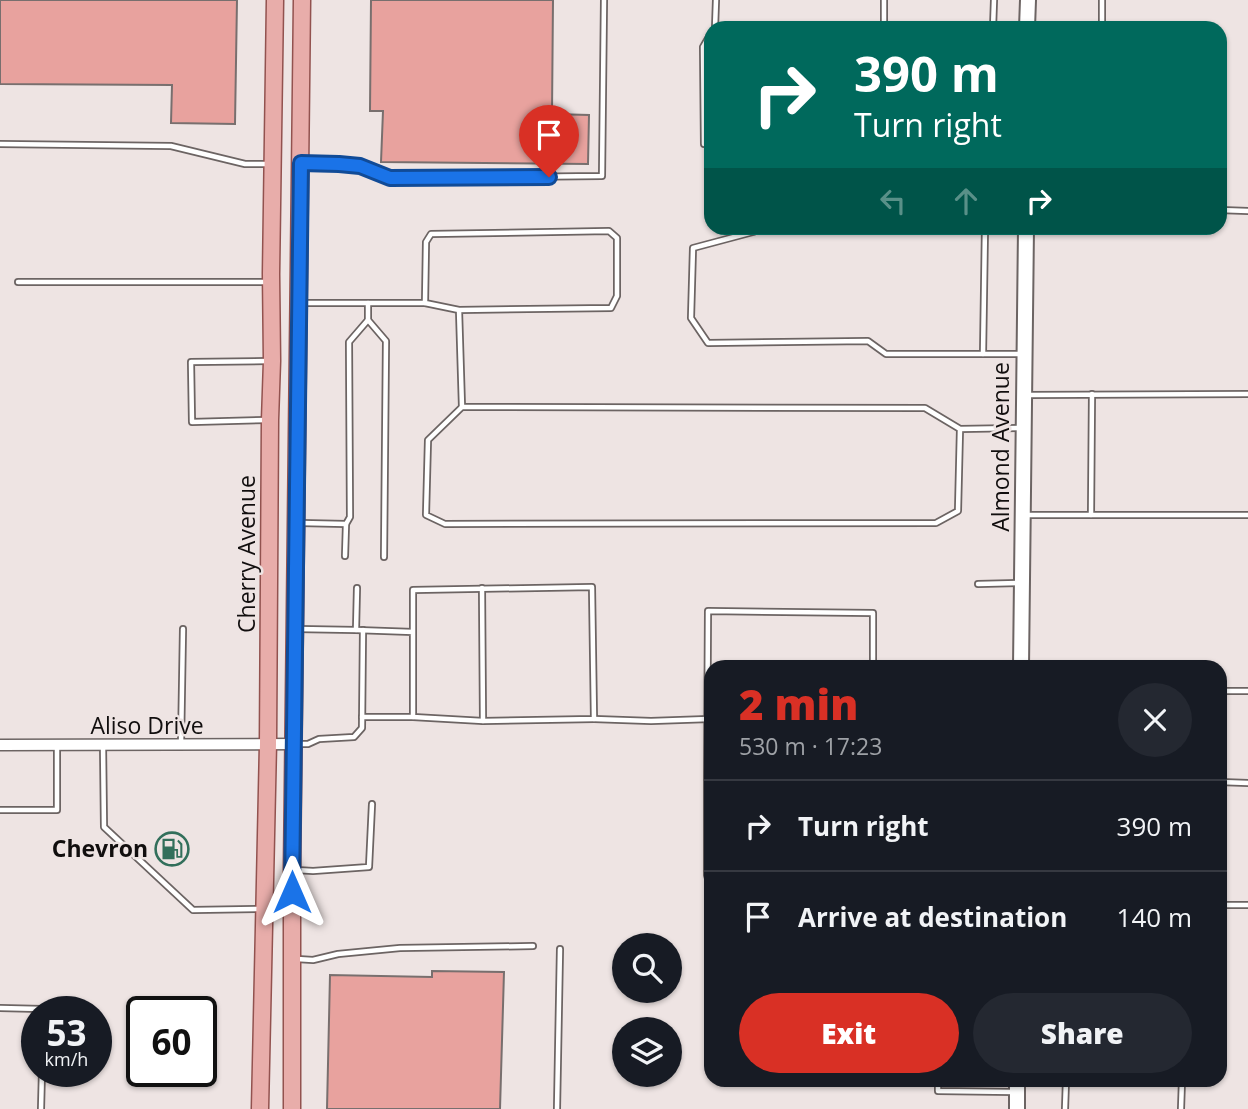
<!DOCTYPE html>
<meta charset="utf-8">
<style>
:root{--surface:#171b24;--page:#242831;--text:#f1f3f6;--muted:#9ea1a6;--line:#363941;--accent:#d93025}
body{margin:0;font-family:"Open Sans",sans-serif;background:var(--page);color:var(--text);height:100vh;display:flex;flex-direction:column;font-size:26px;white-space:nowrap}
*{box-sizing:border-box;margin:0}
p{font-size:23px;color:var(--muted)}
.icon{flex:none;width:38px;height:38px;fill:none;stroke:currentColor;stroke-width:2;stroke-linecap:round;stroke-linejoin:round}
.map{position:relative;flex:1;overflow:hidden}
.drawer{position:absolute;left:704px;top:660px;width:523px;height:427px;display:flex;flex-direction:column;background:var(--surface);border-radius:21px;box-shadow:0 2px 5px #0004}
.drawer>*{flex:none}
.banner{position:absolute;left:704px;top:21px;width:523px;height:214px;border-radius:21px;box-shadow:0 2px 5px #0004;background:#00695c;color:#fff;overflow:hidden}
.buttons{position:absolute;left:612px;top:933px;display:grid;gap:14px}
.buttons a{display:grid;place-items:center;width:70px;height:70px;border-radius:50%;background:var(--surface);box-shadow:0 2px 5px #0004;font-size:35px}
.speed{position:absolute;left:21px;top:996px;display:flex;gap:14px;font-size:35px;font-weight:700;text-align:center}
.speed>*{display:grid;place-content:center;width:91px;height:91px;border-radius:50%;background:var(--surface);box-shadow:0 2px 5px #0004;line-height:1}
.speed small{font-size:18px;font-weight:400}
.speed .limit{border:4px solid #111;border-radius:10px;background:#fff;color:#111}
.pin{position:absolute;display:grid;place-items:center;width:60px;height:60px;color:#fff;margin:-72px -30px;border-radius:50% 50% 50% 0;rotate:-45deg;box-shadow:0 0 7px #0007}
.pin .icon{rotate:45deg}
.me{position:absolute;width:77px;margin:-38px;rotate:0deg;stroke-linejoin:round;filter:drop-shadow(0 0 5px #0008)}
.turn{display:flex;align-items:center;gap:24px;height:147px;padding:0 35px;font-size:32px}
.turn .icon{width:91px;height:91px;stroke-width:2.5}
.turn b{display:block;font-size:49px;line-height:60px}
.lanes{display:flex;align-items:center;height:66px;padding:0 35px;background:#0003;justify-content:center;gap:35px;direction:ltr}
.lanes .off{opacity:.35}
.round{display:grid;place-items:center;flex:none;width:74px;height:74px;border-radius:37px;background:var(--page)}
.head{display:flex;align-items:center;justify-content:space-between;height:119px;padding:0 35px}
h1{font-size:42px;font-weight:800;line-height:52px;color:var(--accent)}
.button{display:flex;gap:14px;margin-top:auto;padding:14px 35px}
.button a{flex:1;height:80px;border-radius:42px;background:var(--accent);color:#fff;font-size:28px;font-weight:800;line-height:80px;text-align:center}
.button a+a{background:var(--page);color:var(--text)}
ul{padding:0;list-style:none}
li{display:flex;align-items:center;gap:21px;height:91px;padding:0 35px;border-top:2px solid var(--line)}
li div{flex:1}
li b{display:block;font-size:26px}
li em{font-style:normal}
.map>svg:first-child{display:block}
</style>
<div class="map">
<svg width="1248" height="1109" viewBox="0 0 1248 1109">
<rect width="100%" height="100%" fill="#eee4e3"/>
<g fill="#e8a29e" stroke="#786f6e" stroke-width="2">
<polygon points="0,0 237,0 235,124 171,123 172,85 0,84"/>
<polygon points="371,0 553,0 552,114 589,115 588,164 381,162 383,111 370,111"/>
<polygon points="432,971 504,972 500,1109 327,1109 330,975 432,977"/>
</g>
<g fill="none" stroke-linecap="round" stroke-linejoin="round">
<defs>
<g id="lane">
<polyline points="715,28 716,0"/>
<polyline points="884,28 884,0"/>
<polyline points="993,28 994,0"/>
<polyline points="1102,28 1102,0"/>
<polyline points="0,144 171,146 245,164 268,164"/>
<polyline points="704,144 703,47 710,35"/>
<polyline points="305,163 339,164 360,166 390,178 602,176 604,0"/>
<polyline points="1220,210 1248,211"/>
<polyline points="753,232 693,248 691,318 708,343 868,341 886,354 1023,354"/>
<polyline points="18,282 267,282"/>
<polyline points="300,303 425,303"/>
<polyline points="459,310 611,308 617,296 617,238 609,231 431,234 426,242 425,303 459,310 462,407"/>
<polyline points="368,320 368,303"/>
<polyline points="983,354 985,228"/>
<polyline points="1028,395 1248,394"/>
<polyline points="267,420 192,422 191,362 268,361"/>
<polyline points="960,429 925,408 462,407 428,440 426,515 445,524 936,523 958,511 960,429 1023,428"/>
<polyline points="1025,515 1248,515"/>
<polyline points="1091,515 1092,394"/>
<polyline points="301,523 346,524 350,517 349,342 368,320 386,341 384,557"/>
<polyline points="345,556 346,524"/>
<polyline points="978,584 1018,583"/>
<polyline points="482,588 483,721"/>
<polyline points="297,629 356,630 357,588"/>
<polyline points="356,630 413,632 413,717 483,721 594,719 592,587 413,590 413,632"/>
<polyline points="1220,691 1248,691"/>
<polyline points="362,717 413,717"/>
<polyline points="594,719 651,721 709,719"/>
<polyline points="181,744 183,629"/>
<polyline points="298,744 308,744 319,739 354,737 362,728 363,630"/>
<polyline points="103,745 104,827 193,910 261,909"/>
<polyline points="707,778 708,611 873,613 873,667"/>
<polyline points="710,778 707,778 707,875 710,885"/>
<polyline points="1220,782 1248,783"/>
<polyline points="0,810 57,810 57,745"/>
<polyline points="296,870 313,871 369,867 372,804"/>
<polyline points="1220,905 1248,905"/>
<polyline points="297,959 313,960 338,954 400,948 533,946"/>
<polyline points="0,1008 42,1009 42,1012"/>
<polyline points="938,1080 938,1091 1014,1092"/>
<polyline points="41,1109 42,1071"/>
<polyline points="557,1109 560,949"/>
<polyline points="1065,1109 1066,1080"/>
<polyline points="1181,1109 1182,1080"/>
</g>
<polyline id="street" points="0,745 294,744"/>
<g id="secondary">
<polyline points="1027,28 1028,0"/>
<polyline points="1021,667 1026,228"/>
<polyline points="1017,1109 1017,1080"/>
</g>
<g id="primary">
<polyline points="260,1109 268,744 270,420 272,361 271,274 275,0"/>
<polyline points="292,1109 292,870 302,0"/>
</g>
</defs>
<use href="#lane" stroke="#6c6463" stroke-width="8"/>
<use href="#street" stroke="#6c6463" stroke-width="13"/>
<use href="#secondary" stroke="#6c6463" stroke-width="18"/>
<use href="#primary" stroke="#92524f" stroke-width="19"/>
<use href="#lane" stroke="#fff" stroke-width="4.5"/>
<use href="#street" stroke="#fff" stroke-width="10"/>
<use href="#secondary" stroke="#fff" stroke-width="14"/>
<use href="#primary" stroke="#e8adaa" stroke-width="16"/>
</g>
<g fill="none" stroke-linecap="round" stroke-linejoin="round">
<defs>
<polyline id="route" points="292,892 301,163 339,164 360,166 390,178 549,177"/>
</defs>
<use href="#route" stroke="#114b97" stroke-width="18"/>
<use href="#route" stroke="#1a73e8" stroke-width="12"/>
</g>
<defs>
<symbol id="fuel-ring" viewBox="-11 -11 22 22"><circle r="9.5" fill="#eee4e3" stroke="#326f5b" stroke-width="1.5"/><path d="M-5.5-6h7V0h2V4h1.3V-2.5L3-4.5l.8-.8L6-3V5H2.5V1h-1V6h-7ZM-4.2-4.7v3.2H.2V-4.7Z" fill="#326f5b"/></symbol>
</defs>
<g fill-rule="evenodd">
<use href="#fuel-ring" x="153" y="830" width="38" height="38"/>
</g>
<g text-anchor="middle" stroke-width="5" stroke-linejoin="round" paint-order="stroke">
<g font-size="23" fill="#110e0e" stroke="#eee4e3">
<text transform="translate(1001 447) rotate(-90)" y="8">Almond Avenue</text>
<text transform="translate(247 554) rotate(-90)" y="8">Cherry Avenue</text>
<text x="147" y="734">Aliso Drive</text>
</g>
<g font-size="23" font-weight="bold" fill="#110e0e" stroke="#eee4e3" text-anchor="end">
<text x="148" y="857">Chevron</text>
</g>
</g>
</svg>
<div class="buttons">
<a><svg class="icon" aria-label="search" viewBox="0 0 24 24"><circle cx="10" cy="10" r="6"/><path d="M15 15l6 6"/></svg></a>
<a><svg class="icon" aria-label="layers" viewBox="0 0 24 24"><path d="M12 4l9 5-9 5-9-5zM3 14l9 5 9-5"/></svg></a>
</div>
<div class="speed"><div>53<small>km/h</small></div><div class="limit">60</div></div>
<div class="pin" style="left:549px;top:177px;background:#d93025"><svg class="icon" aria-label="arrive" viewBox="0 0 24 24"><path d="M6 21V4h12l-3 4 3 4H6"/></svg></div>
<svg class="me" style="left:292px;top:892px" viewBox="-20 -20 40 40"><path d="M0-17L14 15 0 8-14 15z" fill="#1a73e8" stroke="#fff" stroke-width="4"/></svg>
<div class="banner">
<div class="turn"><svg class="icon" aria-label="right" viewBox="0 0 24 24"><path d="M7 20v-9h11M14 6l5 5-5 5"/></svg><div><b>390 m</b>Turn right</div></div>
<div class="lanes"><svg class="icon off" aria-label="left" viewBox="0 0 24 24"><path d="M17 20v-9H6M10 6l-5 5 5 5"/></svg><svg class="icon off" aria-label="ahead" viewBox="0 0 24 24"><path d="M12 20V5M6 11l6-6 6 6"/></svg><svg class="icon" aria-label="right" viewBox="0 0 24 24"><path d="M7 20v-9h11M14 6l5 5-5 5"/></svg></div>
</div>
<section class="drawer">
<div class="head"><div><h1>2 min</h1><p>530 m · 17:23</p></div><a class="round"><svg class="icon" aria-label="close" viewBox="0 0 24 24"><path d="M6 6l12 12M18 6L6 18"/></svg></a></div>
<ul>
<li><svg class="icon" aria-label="right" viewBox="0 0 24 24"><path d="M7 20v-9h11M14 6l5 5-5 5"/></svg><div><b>Turn right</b></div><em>390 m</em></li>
<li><svg class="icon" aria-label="arrive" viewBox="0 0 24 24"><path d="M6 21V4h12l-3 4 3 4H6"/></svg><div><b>Arrive at destination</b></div><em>140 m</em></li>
</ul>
<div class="button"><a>Exit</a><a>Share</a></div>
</section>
</div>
